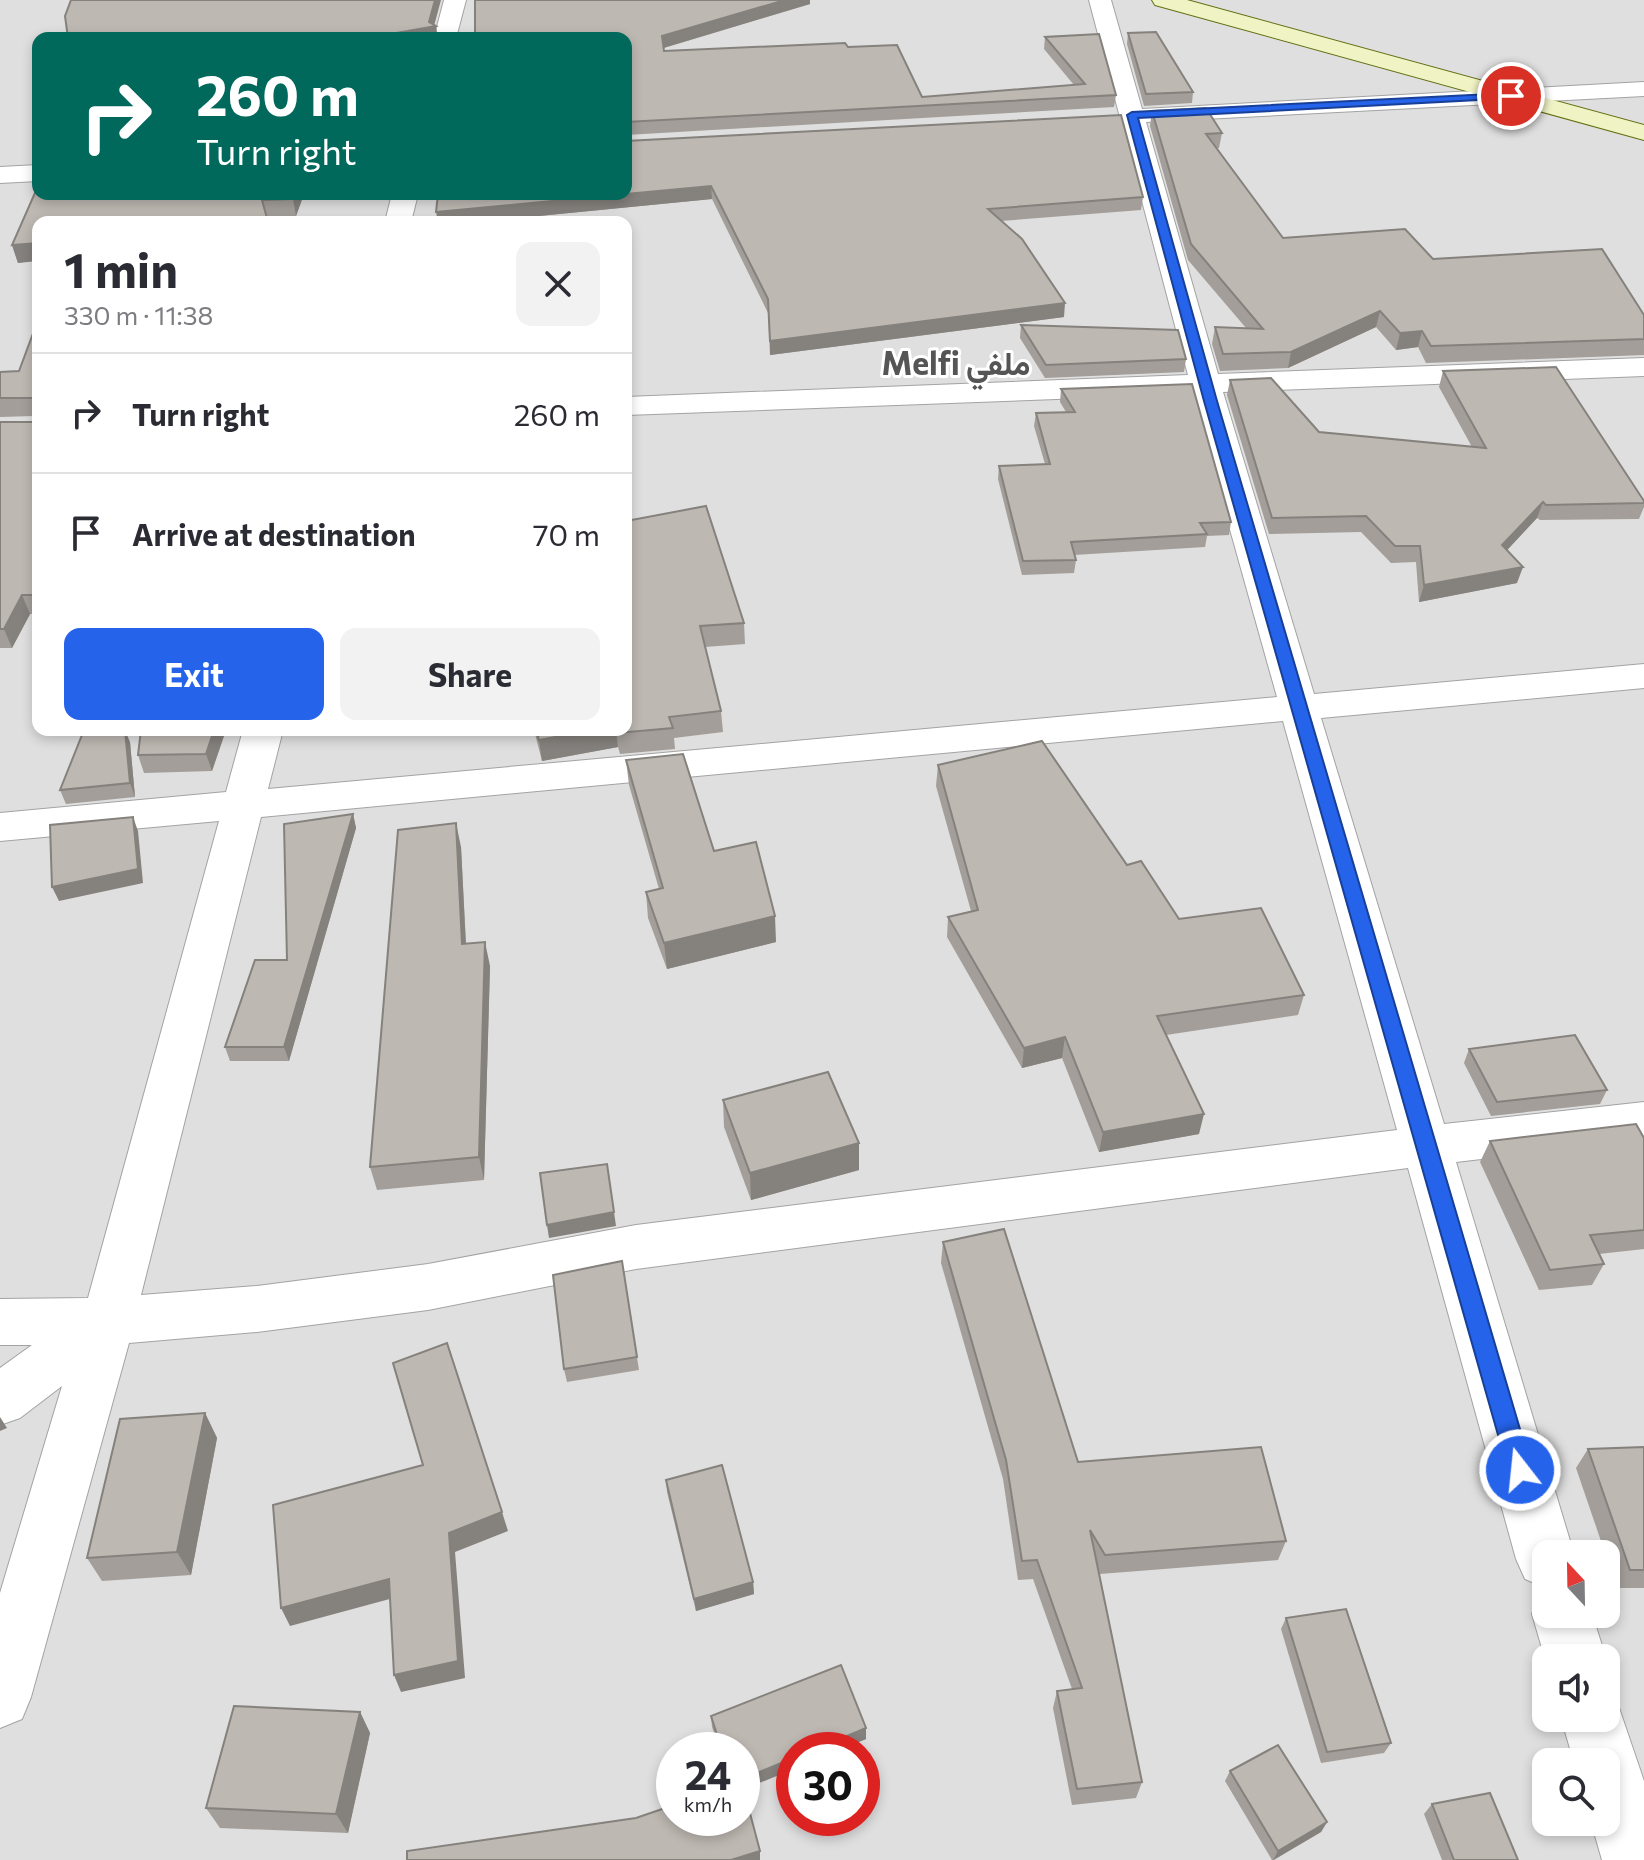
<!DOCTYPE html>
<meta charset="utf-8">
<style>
:root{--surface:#fff;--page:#f2f2f3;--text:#2b2b33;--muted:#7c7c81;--line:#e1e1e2;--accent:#2563eb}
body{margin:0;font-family:Commissioner,Vazirmatn,sans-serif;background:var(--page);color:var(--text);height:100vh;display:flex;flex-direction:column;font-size:30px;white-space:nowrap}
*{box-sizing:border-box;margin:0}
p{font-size:26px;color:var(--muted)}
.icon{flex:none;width:44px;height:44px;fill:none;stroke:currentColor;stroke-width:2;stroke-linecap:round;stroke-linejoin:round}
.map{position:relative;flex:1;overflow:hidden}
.side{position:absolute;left:32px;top:216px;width:600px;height:520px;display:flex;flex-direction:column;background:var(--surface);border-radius:16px;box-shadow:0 4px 12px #0003}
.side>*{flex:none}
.guide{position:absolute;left:32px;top:32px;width:600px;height:168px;border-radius:16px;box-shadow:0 4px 12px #0003;background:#00695c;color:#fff;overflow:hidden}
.needle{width:52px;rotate:338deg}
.tools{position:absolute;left:1532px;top:1540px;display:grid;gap:16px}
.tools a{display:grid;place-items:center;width:88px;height:88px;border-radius:16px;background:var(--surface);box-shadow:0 4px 12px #0003;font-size:40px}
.speed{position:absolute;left:656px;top:1732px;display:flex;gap:16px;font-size:40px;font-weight:700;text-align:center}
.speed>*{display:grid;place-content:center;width:104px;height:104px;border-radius:50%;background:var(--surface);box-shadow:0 4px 12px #0003;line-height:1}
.speed small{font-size:20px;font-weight:400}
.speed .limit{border:12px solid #d22;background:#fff;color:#111}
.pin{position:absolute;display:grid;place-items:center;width:68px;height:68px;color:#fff;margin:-34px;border:4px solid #fff;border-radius:50%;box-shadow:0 2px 8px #0007}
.me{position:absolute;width:88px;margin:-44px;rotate:344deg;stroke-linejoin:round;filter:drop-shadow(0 0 6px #0008)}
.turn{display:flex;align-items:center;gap:28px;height:168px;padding:0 32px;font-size:36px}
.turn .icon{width:104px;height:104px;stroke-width:2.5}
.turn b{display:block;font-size:56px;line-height:68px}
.round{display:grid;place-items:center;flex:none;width:84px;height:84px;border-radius:16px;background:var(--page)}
.head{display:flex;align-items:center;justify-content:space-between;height:136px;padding:0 32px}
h1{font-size:48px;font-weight:700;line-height:60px}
.action{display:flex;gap:16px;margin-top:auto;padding:16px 32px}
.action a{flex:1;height:92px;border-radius:16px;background:var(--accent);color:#fff;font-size:32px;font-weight:700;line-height:92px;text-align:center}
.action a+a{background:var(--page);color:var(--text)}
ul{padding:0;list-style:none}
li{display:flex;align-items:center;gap:24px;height:120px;padding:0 32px;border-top:2px solid var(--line)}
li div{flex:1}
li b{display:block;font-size:30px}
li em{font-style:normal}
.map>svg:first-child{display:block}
</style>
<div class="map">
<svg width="1644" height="1860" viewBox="0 0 1644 1860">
<rect width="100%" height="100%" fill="#f1eee9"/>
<path fill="#dfdfdf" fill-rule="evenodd" d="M0 0H1644V1860H0ZM38 38H626V194H38ZM38 222H626V730H38ZM1546 1554H1606V1614H1546ZM1546 1658H1606V1718H1546ZM674 1750H742V1818H674ZM794 1750H862V1818H794ZM1546 1762H1606V1822H1546Z"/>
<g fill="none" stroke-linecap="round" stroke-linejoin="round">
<defs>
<g id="minor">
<polygon points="444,0 466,0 456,38 434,38"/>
<path d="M1089 0H1111L1142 109 1644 82V96L1146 122 1218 374 1644 358V376L1223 392 1314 694 1644 664V688L1321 718 1444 1124 1644 1102V1140L1456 1162 1574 1554H1546V1588L1525 1579 1516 1559 1408 1168 636 1269 428 1310 257 1332 129 1343 31 1697 22 1719 0 1728V1593L62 1386 20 1418 0 1425V1368L32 1345H0V1299L88 1298 219 821 0 841V813L226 792 243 730H283L268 789 1277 697 1192 394 626 415V397L1188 375ZM1283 721 1397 1130 636 1225 428 1264 257 1286 141 1295 261 817Z"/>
<polygon points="38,165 38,181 0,183 0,167"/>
<polygon points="392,194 418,194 411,222 385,222"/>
<polygon points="1546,1591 1546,1614 1592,1614 1606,1658 1546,1658 1546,1662 1532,1614 1541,1593"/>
<polygon points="1606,1692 1615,1696 1644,1781 1644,1860 1602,1860 1591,1822 1606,1822 1606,1762 1574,1762 1561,1718 1606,1718"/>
</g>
<polygon id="secondary" points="1152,0 1187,0 1644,125 1644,140 1155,5"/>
</defs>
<use href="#minor" stroke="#a3a3a3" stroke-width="2"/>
<use href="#secondary" stroke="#636f12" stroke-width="2"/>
<use href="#minor" fill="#fff" fill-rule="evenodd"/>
<use href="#secondary" fill="#f0f4c5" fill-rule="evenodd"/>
</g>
<g fill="#a39e99">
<polygon points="475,0 810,0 810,4 664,48 664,51 848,47 922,97 1074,85 1044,49 1045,37 1116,95 1114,107 626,135 626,38"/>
<polygon points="1128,33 1193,92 1192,103 1144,106 1127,44"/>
<polygon points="1152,111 1222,133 1219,148 1217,148 1283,238 1433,259 1644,339 1644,355 1426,363 1418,347 1396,350 1376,327 1288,368 1220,371 1212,344 1215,327 1246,328 1188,260 1150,126"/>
<polygon points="626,141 1143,197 1141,210 1001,221 1064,317 770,355 768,313 712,199 477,222 438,222"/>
<polygon points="38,186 304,194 296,216 266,217 18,263 12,245"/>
<polygon points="38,320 38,614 30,614 12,648 0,648 0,422 34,422 34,416 0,417 0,372 19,371"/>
<polygon points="1021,325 1186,359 1184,372 1045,378 1020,338"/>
<polygon points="1443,371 1644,501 1644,507 1639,519 1540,520 1537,518 1507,550 1517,583 1419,602 1416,562 1391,563 1361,532 1269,534 1227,395 1230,380 1319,432 1472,447 1439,387"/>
<polygon points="1061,389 1231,522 1229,535 1207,536 1205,547 1074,555 1076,560 1074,573 1022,575 998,479 999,466 1045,464 1034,426 1036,413 1066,412 1060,402"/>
<polygon points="626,521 744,623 745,644 705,647 721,711 723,732 674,738 675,749 620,754 618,747 542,761 534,730 626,730"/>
<polygon points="141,730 226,730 212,771 144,773 138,755"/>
<polygon points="130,742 135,797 66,804 60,790"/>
<polygon points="626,760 714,851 776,942 667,969 648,918 646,892 659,889 629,785"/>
<polygon points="938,765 1127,865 1179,919 1304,995 1298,1015 1166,1035 1199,1134 1099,1152 1062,1058 1022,1068 947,937 948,917 971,911 936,786"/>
<polygon points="353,814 356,828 289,1061 230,1061 225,1047 287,960"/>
<polygon points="461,847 466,943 490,966 484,1180 377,1190 370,1167"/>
<polygon points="1469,1049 1607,1090 1600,1104 1491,1116 1464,1063"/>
<polygon points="723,1100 859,1143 859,1170 751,1200 724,1127"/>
<polygon points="1644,1138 1644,1249 1599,1254 1604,1264 1592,1285 1539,1290 1480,1162 1490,1141"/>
<polygon points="943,1242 1078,1462 1286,1541 1278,1560 1100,1574 1099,1571 1142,1782 1136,1798 1072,1805 1053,1708 1057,1691 1072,1689 1033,1579 1018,1580 1003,1479 941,1263"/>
<polygon points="622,1261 639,1370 567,1382 564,1369"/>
<polygon points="205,1413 217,1438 191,1575 102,1581 87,1558"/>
<polygon points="1644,1447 1644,1588 1617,1588 1576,1468 1588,1449"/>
<polygon points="666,1480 753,1582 754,1594 696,1611 667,1492"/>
<polygon points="1286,1618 1391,1743 1384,1753 1321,1763 1281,1629"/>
<polygon points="360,1712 370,1733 348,1833 220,1828 206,1808"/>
<polygon points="711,1716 866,1728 866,1739 839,1750 794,1750 744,1789 760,1851 760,1860 407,1860 742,1818 742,1750 720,1750 712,1727"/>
<polygon points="1230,1771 1327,1822 1321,1832 1274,1860 1272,1860 1225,1781"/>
<polygon points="1432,1804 1518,1860 1442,1860 1424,1814"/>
</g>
<g fill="#85817d">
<polygon points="435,0 441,0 434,26 436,26 438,38 368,38 429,22"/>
<polygon points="785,0 810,0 810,4 663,48 662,36"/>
<polygon points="711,186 712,199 477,222 438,222 436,212"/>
<polygon points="294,194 304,194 296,216 293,199"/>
<polygon points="38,243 38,261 18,263 12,245"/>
<polygon points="1065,303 1064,317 770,355 770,341"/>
<polygon points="1380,311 1376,327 1288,368 1291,352"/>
<polygon points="1422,331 1418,347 1396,350 1400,333"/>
<polygon points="1543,502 1537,518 1497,561 1502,545"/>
<polygon points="1523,567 1517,583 1419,602 1424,585"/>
<polygon points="22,595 30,614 12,648 4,629"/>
<polygon points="125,730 130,742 135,797 130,783"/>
<polygon points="214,730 226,730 212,771 206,754"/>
<polygon points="593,730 616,730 618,747 542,761 539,740"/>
<polygon points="353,814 356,828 289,1061 284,1047"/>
<polygon points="133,817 138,831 143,883 59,901 52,887"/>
<polygon points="456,823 461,847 467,968 462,944"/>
<polygon points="775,916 776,942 667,969 664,943"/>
<polygon points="485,942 490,966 484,1180 479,1157"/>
<polygon points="1065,1037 1062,1058 1022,1068 1024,1048"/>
<polygon points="1204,1114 1199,1134 1099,1152 1103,1132"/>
<polygon points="859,1143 859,1170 751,1200 750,1173"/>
<polygon points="614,1212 616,1226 549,1238 547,1225"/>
<polygon points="205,1413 217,1438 191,1575 177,1552"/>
<polygon points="0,1417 7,1428 0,1431"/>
<polygon points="502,1512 508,1531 455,1552 465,1678 401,1692 394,1675 449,1533"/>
<polygon points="389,1579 397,1597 290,1626 281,1608"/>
<polygon points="753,1582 754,1594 696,1611 694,1599"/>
<polygon points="360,1712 370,1733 348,1833 336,1814"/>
<polygon points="866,1728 866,1739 839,1750 814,1750"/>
<polygon points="794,1758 794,1769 742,1790 742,1779"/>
<polygon points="1327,1822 1321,1832 1273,1860 1278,1851"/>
<polygon points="760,1851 760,1860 731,1860"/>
</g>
<g fill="#beb8b2" stroke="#85817d" stroke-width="2">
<polygon points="71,0 435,0 429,22 436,26 368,38 68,38 65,16"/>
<polygon points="475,0 785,0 662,36 664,51 845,43 848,47 897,45 922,97 1085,84 1045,37 1099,34 1116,95 626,122 626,38 475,38"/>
<polygon points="1156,32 1193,92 1146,94 1128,33"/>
<polygon points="1206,108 1222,133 1206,134 1283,238 1405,229 1433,259 1602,249 1644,315 1644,339 1431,346 1422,331 1400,333 1380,311 1291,352 1223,354 1215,327 1263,329 1191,244 1152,111"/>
<polygon points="1121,115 1143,197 988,209 1022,239 1065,303 770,341 768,299 711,186 626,194 626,141"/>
<polygon points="38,186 38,194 294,194 293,199 262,200 268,222 38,222 38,243 12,245"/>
<polygon points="438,194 625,194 436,212"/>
<polygon points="38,320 38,595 22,595 4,629 0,629 0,422 34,422 34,398 0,398 0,372 19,371"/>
<polygon points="1021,325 1178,330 1186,359 1046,365"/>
<polygon points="1556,367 1644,501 1644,503 1546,505 1543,502 1502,545 1523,567 1424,585 1420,546 1395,546 1366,516 1272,518 1230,380 1271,378 1319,432 1486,448 1443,371"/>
<polygon points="1192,384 1231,522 1200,523 1207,534 1071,542 1076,560 1023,561 999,466 1050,464 1036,413 1075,412 1061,389"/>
<polygon points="706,506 744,623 700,626 721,711 669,717 673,728 617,733 617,730 626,730 626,521"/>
<polygon points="84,730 125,730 130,783 60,790"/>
<polygon points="141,730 214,730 206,754 138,755"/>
<polygon points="536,730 593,730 539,740"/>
<polygon points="1042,741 1127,865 1141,861 1179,919 1261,908 1304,995 1157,1016 1204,1114 1103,1132 1065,1037 1024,1048 948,917 978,910 938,765"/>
<polygon points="683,754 714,851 756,842 775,916 664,943 646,892 663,888 626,760"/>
<polygon points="353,814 284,1047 225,1047 255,960 287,960 284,824"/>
<polygon points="133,817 138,869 52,887 50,825"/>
<polygon points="456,823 462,944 485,942 479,1157 370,1167 398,830"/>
<polygon points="1575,1035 1607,1090 1497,1102 1469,1049"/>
<polygon points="828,1072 859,1143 750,1173 723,1100"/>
<polygon points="1636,1124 1644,1138 1644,1230 1590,1235 1604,1264 1550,1270 1490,1141"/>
<polygon points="607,1164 614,1212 547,1225 540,1173"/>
<polygon points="1004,1229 1078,1462 1261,1447 1286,1541 1105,1555 1090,1530 1142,1782 1077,1789 1057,1691 1082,1688 1037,1560 1022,1561 1006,1460 943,1242"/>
<polygon points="622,1261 637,1357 564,1369 553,1275"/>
<polygon points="447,1343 502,1512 449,1533 458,1661 394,1675 389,1579 281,1608 273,1505 423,1465 393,1363"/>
<polygon points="205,1413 177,1552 87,1558 120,1419"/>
<polygon points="1644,1447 1644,1570 1630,1570 1588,1449"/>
<polygon points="722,1465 753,1582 694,1599 666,1480"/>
<polygon points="1346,1609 1391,1743 1327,1752 1286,1618"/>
<polygon points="841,1665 866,1728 814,1750 794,1750 794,1758 742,1779 742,1750 722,1750 711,1716"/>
<polygon points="234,1706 360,1712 336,1814 206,1808"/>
<polygon points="1278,1745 1327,1822 1278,1851 1230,1771"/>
<polygon points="742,1783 760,1851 731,1860 407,1860 407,1851 636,1818 674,1805 674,1818 742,1818"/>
<polygon points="1490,1793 1518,1860 1454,1860 1432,1804"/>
</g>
<polygon fill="#2563eb" stroke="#184099" stroke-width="2" points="1511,93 1515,98 1138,118 1217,401 1532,1470 1528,1478 1520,1481 1511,1478 1508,1470 1204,401 1127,115 1132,112"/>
<g text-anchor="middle" stroke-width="6" stroke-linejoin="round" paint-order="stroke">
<g font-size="32" font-weight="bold" fill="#555" stroke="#fff">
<text x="956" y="375">Melfi ملفي</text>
</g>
</g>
</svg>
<div class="tools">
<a><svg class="needle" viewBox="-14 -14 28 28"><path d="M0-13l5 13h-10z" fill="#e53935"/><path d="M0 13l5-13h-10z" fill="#7c7c81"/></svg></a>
<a><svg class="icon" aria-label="sound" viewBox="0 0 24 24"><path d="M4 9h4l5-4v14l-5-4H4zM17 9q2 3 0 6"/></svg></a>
<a><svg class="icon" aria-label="search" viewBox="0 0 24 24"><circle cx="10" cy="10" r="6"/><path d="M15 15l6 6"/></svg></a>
</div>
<div class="speed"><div>24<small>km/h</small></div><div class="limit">30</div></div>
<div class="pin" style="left:1511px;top:96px;background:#d93025"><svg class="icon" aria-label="arrive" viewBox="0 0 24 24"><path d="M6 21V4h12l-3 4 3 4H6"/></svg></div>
<svg class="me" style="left:1520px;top:1470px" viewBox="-20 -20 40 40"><circle r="17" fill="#2563eb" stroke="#fff" stroke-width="3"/><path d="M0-11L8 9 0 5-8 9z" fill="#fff"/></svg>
<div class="guide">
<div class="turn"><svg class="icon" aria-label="right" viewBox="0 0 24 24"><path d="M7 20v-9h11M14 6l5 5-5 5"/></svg><div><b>260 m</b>Turn right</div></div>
</div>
<section class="side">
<div class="head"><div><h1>1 min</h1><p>330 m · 11:38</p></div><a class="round"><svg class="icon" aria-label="close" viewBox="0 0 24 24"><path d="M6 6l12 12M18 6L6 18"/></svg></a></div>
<ul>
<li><svg class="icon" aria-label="right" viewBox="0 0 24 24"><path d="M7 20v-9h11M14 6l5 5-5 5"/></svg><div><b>Turn right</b></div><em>260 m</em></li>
<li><svg class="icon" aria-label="arrive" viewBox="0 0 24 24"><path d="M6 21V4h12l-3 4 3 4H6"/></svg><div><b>Arrive at destination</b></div><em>70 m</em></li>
</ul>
<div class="action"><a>Exit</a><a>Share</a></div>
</section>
</div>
